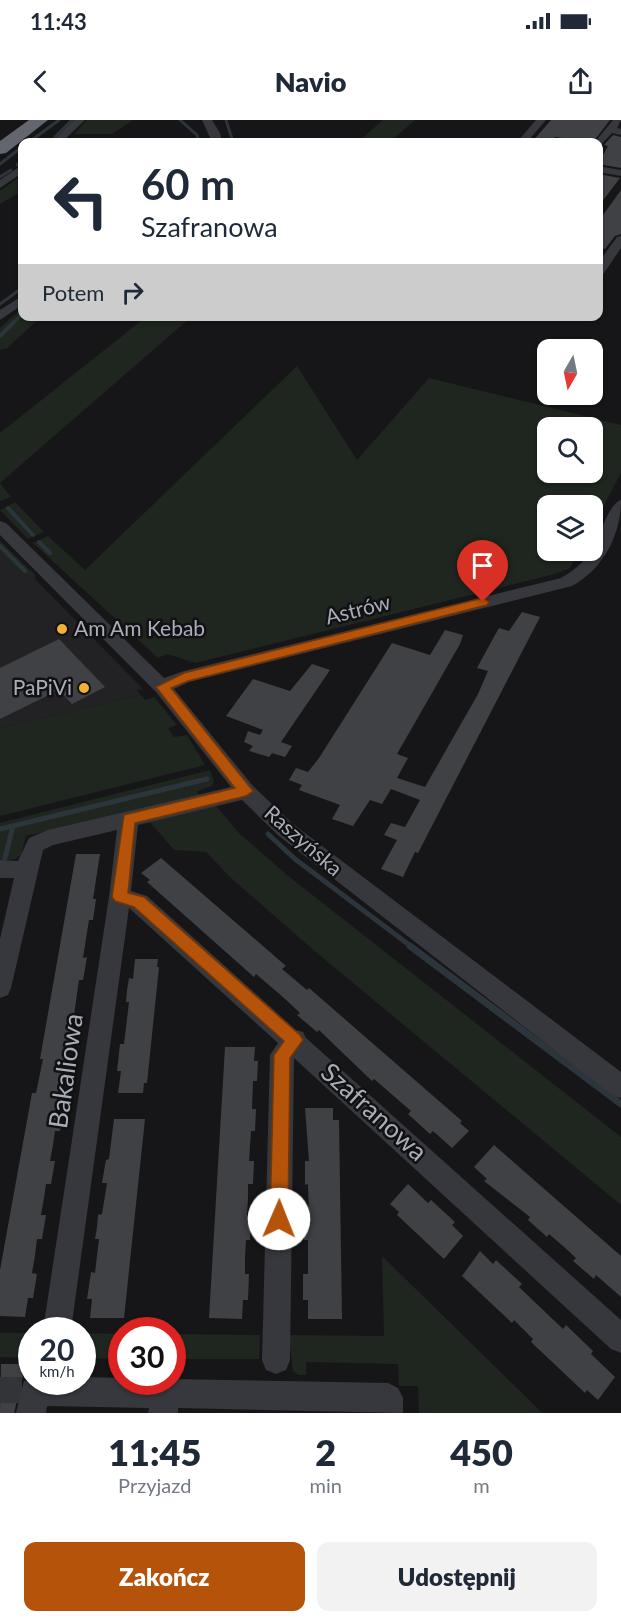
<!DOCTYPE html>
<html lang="pl">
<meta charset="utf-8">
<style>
:root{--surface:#fff;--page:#f2f2f3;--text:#1f2937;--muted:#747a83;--accent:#b45309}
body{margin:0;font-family:Lato,sans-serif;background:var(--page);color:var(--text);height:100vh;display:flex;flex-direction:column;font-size:22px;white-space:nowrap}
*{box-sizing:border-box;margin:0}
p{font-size:20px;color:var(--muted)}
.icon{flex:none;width:33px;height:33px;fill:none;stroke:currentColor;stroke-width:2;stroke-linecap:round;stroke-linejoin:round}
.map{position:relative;height:1293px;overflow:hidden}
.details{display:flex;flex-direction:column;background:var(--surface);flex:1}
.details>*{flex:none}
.top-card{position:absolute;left:18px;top:18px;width:585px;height:183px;border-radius:12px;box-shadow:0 2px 4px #0004;background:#fff;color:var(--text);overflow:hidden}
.needle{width:39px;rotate:189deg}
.tools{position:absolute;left:537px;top:219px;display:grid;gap:12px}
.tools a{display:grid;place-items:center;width:66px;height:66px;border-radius:12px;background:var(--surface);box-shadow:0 2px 4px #0004;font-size:30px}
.speed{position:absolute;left:18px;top:1197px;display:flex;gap:12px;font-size:30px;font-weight:700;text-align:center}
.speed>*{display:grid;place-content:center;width:78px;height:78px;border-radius:50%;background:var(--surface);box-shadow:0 2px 4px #0004;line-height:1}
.speed small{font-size:15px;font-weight:400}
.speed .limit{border:9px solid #d22;background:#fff;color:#111}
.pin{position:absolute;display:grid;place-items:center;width:51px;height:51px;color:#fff;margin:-62px -26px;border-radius:50% 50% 50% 0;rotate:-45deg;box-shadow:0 0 6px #0007}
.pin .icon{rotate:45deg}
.me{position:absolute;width:66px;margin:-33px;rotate:1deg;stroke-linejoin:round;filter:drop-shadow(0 0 4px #0008)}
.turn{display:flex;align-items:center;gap:21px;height:126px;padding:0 24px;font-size:27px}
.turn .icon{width:78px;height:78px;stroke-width:2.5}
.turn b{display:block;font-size:42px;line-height:51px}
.then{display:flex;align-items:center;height:57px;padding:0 24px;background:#0003;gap:12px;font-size:22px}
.eta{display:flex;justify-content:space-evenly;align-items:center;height:102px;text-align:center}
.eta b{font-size:36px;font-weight:800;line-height:42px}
.primary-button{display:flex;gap:12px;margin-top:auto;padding:12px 24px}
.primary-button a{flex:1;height:69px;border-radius:12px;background:var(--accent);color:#fff;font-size:24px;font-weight:800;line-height:69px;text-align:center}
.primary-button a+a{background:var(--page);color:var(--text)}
.status{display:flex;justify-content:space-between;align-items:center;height:42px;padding:0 30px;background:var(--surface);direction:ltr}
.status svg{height:16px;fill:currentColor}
header{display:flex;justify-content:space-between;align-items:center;height:78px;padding:0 24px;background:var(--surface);font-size:27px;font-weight:800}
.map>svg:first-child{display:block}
</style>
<div class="status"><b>11:43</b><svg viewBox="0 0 49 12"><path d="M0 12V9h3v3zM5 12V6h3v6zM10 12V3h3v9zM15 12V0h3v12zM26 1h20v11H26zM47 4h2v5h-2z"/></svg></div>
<header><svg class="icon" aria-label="back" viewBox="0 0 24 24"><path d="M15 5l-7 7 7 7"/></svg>Navio<svg class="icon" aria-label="share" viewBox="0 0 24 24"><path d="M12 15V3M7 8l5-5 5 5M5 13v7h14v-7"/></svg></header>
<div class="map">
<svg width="621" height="1293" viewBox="0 0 621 1293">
<rect width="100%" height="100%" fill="#161618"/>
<polygon fill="#222225" points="0,434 22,454 28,452 143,569 137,570 141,575 0,608"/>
<g fill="#1e261f" fill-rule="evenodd">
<polygon points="87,0 133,0 112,14 74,14"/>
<polygon points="383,0 415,0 390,22 358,22"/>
<polygon points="22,55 22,71 0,84 0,71"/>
<polygon points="22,188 22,196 41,197 7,228 0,230 0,208"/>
<polygon points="146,197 191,197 0,363 11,377 0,381 0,313"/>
<path d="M297 246 357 340 429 258 621 305V353L593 406 592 386H548V430L579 431 570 448 555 454 195 543 167 534 158 538 33 423 48 416 85 450ZM548 308H592V352H548Z"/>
<polygon points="15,382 44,412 28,419 0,390"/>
<polygon points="0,421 35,455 35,459 28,453 22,454 0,434"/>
<polygon points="141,575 145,580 154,577 177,605 168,608 174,617 187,615 205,645 0,696 0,608"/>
<polygon points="210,650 214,662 212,666 197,671 199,676 26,716 21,735 15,739 0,741 0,703"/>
<polygon points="216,686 239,713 287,755 621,1017 621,1085 317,833 230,757 206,732 174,730 149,701"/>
<polygon points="382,1136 524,1275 542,1293 419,1293 418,1266 399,1266 398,1244 306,1242 306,1255 298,1255 293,1251 289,1215 384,1216"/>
<polygon points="0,1213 31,1213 31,1238 0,1237"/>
<polygon points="83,1213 121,1214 121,1239 83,1238"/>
<polygon points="173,1214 260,1215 259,1239 173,1239"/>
</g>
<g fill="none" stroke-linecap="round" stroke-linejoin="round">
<g stroke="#2c353c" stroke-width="3">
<polyline points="180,0 197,15 199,22"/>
<polyline points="226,0 233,22"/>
<polyline points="55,17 72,0"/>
<polyline points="29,22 59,0"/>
<polyline points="0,44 22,27"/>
<polyline points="17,45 22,41"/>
<polyline points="0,57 11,50"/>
<polyline points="0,184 22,168"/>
<polyline points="11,205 22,194"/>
</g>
<g stroke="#2c353c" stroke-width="4">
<polyline points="0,216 13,203"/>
<polyline points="8,388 33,415"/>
<polyline points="39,422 50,433"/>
<polyline points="0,426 25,451"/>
</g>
<g stroke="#2c353c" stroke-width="5">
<polyline points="0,709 207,659"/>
<polyline points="268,714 295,739 412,827"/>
<polyline points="5,738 13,706"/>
</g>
<polyline stroke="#2c353c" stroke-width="7" points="410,826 621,984"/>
</g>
<g fill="#404145">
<polygon points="551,0 610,0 593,22 555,17 551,22 532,22"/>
<polygon points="613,15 621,17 621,48 598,44 608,26 604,25"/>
<polygon points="598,54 620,58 598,87"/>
<polygon points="621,70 621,114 615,116 605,129 598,128 598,102"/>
<polygon points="522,492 540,497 418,733 415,732 403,757 381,749 397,720 384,715 391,703 405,707 420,680 391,669 382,684 370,680 353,706 332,699 340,685 299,670 302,665 289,660 296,648 308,652 319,638 392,523 430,535 445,510 463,515 460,524 397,634 408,638 397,658 425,667 478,574 488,551 477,548 495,515 499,508 509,511"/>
<polygon points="59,519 105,567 72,584 59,570 0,599 0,548"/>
<polygon points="312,544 330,550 281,622 292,626 285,637 272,633 269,637 249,631 253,626 244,622 248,611 260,615 263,610 226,596 253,559 290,571"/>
<polygon points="76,734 100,734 93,779 96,779 93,800 89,800 83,838 87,837 85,849 83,860 79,860 73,902 76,902 75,914 72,927 69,927 59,989 63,989 60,1011 55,1011 53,1025 50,1041 55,1041 51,1064 46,1064 44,1078 41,1095 46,1095 42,1119 37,1119 35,1135 32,1153 37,1154 33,1178 28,1178 25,1197 0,1196 0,1150 32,973 36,973 43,939 40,939"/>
<polygon points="161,738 286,846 282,849 307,870 309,868 462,1001 460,1003 469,1011 452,1028 433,1011 430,1014 408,994 411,991 374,959 372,961 319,910 317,912 297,895 300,893 284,878 256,854 254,857 147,762 150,760 141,753"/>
<polygon points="135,839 158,839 157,847 159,847 147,963 144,963 143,973 118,973 121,951 117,951 120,924 124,924 129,882 126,882 127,870 129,858 133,859"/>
<polygon points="225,927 255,927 254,941 258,941 257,961 253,961 252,989 256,989 255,1011 251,1011 249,1041 254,1041 253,1064 248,1064 248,1079 247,1095 251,1096 250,1120 246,1120 245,1137 245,1154 249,1154 248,1180 243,1180 242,1199 209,1198"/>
<polygon points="305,988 333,988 333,1000 339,1000 342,1199 308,1199 308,1180 303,1180 303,1154 308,1154 308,1120 304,1120 305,1096 309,1096 308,1064 305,1065 305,1041 309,1041"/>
<polygon points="114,999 145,999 124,1198 90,1198 92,1179 87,1179 89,1166 91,1152 95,1153 99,1119 95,1119 97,1107 98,1095 102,1094 107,1063 102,1063 104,1051 106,1040 109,1039"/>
<polygon points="494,1025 621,1136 621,1177 596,1155 594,1159 573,1141 576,1138 563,1126 549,1114 547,1117 528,1100 530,1097 484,1061 487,1059 474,1047"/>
<polygon points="408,1064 428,1083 431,1080 455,1102 452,1105 463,1116 444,1139 397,1095 399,1092 390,1084"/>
<polygon points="480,1131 493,1144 496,1140 522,1164 519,1167 563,1209 566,1205 593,1231 591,1234 615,1257 598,1280 587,1270 585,1273 531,1222 533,1219 514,1200 512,1203 462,1156"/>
<polygon points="1,1244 26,1244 14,1293 0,1293"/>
</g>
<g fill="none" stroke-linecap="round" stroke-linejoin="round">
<polyline stroke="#333438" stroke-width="26" stroke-dasharray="26 13" stroke-linecap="butt" points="0,1270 22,1270"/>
<g fill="#37383d" fill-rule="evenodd">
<polygon points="74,0 85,0 62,22 52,22"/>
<polygon points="202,0 212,0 220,13 222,22 212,22"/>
<polygon points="536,0 546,0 527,22 517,22"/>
<polygon points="613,0 621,0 617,8 621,9 621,15 612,13 598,28 598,22 595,22"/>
<polygon points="22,45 22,53 0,68 0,60"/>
<polygon points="598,46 621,50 621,56 598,52"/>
<polygon points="621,116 621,128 602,156 598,156 598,143 617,117"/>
<polygon points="22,176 22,185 0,200 0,190"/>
<path d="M621 380C621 415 603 449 572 466L189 562 174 569 253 666 293 704 621 952V978L612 975 279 716 242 680 138 705 131 771 147 776 296 910 303 912 306 918 621 1200V1233L611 1229 294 938 290 1240 286 1250 276 1254 266 1250 262 1240 270 935 278 923 129 788 71 1210H43L109 777 117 710 53 725 43 730 11 868 8 875 0 878V819L14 758H0V740L18 741 29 718 48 710 231 667 156 572 0 415V401L6 403 164 558 184 551 561 458C573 451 586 441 592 429 599 418 609 383 621 380Z"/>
<polygon points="82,1257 122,1258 122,1262 172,1262 172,1259 388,1263 398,1268 403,1278 403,1293 178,1288 178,1293 148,1293 149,1288 47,1286 46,1293 16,1293 24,1261 32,1258 32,1262 82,1262"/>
</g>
<polygon fill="#63666e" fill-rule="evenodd" points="29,0 48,0 6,33 0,34 0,21"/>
</g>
<polygon fill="#b45309" stroke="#753606" stroke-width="1.5" points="483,478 489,482 487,485 188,561 171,568 253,671 246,676 135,703 128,773 144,777 300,915 303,920 290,938 288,1099 285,1105 279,1108 272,1105 270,1099 274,935 284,921 134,787 115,781 112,777 124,695 235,668 156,567 184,553"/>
<g fill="#f2b134" stroke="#111113" stroke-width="2">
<circle cx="62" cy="509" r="6"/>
<circle cx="84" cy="568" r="6"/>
</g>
<g text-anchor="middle" stroke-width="5" stroke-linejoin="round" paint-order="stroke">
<g font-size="21" fill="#a8adb8" stroke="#111113">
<text transform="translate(358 490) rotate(-14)" y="7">Astrów</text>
<text transform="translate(303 721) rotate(41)" y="7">Raszyńska</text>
</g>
<g font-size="21" fill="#a8adb8" stroke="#111113" text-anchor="start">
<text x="74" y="516">Am Am Kebab</text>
<text x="72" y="575" text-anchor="end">PaPiVi</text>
</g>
<g font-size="26" fill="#a8adb8" stroke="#111113">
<text transform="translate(66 951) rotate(-82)" y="9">Bakaliowa</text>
<text transform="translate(374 992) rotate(42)" y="9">Szafranowa</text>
</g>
</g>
</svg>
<div class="tools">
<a><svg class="needle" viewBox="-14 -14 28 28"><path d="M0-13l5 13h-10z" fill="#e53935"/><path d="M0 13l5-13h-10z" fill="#747a83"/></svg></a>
<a><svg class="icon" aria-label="search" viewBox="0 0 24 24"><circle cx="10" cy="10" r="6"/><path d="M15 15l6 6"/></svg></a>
<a><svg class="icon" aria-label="layers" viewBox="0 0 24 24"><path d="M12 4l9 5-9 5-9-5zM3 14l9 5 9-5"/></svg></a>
</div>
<div class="speed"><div>20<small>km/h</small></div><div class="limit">30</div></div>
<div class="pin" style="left:483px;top:482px;background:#d93025"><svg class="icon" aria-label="arrive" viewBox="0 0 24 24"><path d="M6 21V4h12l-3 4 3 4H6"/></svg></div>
<svg class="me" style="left:279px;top:1099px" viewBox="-20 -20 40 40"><circle r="19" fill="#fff"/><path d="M0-13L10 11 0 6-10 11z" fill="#b45309"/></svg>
<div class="top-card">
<div class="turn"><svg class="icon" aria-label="left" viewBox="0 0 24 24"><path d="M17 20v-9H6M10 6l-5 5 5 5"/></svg><div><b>60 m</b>Szafranowa</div></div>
<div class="then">Potem<svg class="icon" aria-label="right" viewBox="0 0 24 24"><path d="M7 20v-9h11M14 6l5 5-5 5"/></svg></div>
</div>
</div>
<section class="details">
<div class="eta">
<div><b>11:45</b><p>Przyjazd</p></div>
<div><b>2</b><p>min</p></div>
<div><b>450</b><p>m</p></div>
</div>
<div class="primary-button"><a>Zakończ</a><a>Udostępnij</a></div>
</section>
